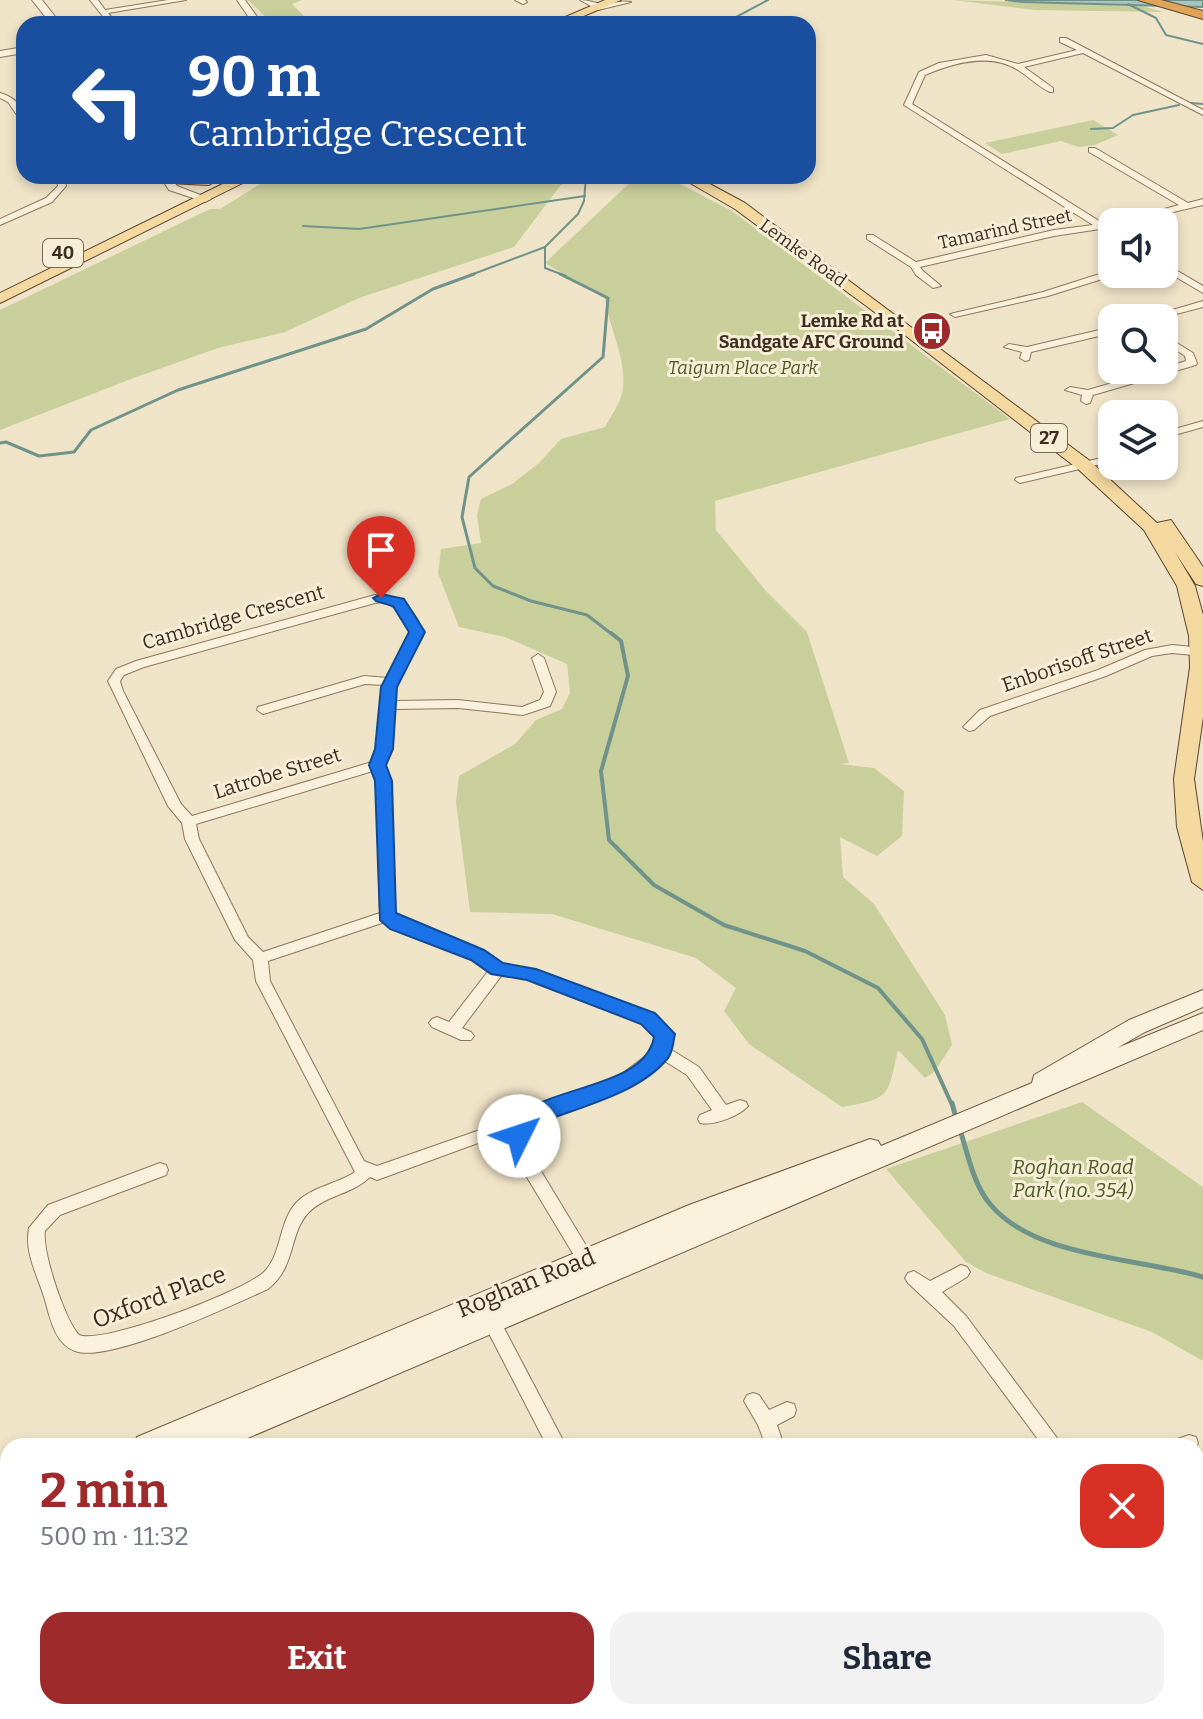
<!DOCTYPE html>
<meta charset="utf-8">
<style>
:root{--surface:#fff;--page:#f2f2f3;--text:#1f2937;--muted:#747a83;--accent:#9e2a2b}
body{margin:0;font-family:Bitter,serif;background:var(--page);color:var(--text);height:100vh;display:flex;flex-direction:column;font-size:30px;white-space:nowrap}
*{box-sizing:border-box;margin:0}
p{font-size:26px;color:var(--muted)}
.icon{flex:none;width:44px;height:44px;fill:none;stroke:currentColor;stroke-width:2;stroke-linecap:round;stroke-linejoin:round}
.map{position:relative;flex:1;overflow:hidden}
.panel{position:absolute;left:0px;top:1438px;width:1204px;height:282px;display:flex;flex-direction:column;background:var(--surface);border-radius:24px 24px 0 0;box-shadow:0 4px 12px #0003}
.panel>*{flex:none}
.hud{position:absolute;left:16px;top:16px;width:800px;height:168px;border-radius:24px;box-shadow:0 4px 12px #0003;background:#1a4fa0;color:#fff;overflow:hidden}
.tools{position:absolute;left:1098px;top:208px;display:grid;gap:16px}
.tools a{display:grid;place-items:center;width:80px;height:80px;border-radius:16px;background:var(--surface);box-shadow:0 4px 12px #0003;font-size:40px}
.pin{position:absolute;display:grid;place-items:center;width:68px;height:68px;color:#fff;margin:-82px -34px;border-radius:50% 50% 50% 0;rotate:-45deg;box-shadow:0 0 8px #0007}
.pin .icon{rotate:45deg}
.me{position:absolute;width:88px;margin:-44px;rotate:49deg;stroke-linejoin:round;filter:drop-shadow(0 0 6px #0008)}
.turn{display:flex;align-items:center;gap:28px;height:168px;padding:0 40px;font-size:36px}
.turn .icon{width:104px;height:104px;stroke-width:2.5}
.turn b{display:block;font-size:56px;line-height:68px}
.round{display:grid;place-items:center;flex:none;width:84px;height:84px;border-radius:24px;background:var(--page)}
.head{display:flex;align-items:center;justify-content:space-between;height:136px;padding:0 40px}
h1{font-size:48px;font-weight:700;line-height:60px;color:var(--accent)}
.button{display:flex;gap:16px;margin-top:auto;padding:16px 40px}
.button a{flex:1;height:92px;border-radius:24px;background:var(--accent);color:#fff;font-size:32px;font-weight:700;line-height:92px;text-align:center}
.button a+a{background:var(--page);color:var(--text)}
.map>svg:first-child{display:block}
</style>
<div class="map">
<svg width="1203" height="1719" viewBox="0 0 1203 1719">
<rect width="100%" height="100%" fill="#f0e4c8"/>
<g fill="#c9cf9b">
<polygon points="248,0 302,0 292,4 312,24 273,24"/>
<polygon points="953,0 1143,6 1163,12 1035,10"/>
<polygon points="1093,120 1118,135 1095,145 1079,147 1061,141 1002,154 985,143"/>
<polygon points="273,176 575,176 560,186 514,247 359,298 285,332 218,348 131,379 0,430 0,310 210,209 220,209"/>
<path d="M637 176H665L732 211 1010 419 715 501 716 530 766 591 807 632 849 763 840 764 874 768 904 791 902 836 877 856 840 837 843 877 874 904 945 1015 952 1045 935 1071 925 1078 898 1050C887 1097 892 1098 842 1107L749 1044 724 1011 736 988 696 958 552 914 470 912 456 802 459 776 515 744 536 720 562 709 570 693 567 664 505 637 459 627 438 573 441 549 481 543 477 515 481 499 512 484 540 462 561 439 605 427C610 417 620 404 622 393 629 364 609 328 605 299L545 263Z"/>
<polygon points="1082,1102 1203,1187 1203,1361 1152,1332 986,1273 966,1262 886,1169"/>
<polygon points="1203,1662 1203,1719 1162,1719 1164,1712 1196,1712 1196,1667"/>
</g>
<polygon fill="#a9c4bc" stroke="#6f938a" stroke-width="2" points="1005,0 1203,0 1203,7 1023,2"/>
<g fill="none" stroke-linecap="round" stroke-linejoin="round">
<g stroke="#6f938a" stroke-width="2">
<polyline points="1128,4 1156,18 1166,35 1203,44"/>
<polyline points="723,24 768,0"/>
<polyline points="1191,103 1203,104"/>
<polyline points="1091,129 1113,128 1133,115 1179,105"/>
<polyline points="303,226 359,229 585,196"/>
<polyline points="468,276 545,247"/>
<polyline points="566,276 545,268 545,247 578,214 584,201 586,176"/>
</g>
<g stroke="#6f938a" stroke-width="3">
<polyline points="560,274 608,298 603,357 469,477 462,517 475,568 493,586 531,601 587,615 613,635"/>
<polyline points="0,443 6,442 39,456 74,452 91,430 178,390 366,329 433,289 474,274"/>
</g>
<polyline stroke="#6f938a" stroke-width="4" points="611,633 621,641 628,676 601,771 609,840 654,885 724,925 805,951 878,988 922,1039 952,1105"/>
<g stroke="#6f938a" stroke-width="5">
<polyline points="952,1103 956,1118"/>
<path d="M960 1130C968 1154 973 1184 990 1204 1034 1258 1140 1258 1203 1277"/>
</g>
<defs>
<g id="minor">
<polygon points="90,0 98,0 105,10 168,0 186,0 108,13 117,24 109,24"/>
<polygon points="237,0 245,0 258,18 267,24 225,24 250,19"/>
<polygon points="515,0 525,0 527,2 523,4"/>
<path d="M1060 38H1066L1203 110V115L1083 53 1024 67 1053 88V92H1050C1039 87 1029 77 1018 70 990 52 953 63 925 75L912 104 1112 229V236L1100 229 1054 236 920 267 923 271 941 286 933 288 916 275 911 267 867 239V235H873L916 262 1054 230 1093 225 904 105 919 72 939 63 986 55 1018 64 1077 50 1060 42Z"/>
<path d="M0 93C14 97 24 106 24 121H21L8 102 0 98Z"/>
<polygon points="1089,148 1095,148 1188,203 1203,199 1203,205 1131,222 1116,222 1179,205 1089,152"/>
<polygon points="56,176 64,176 66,186 52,202 0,225 0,219 46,198 58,186"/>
<polygon points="1164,263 1203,286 1203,293 1164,270"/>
<polygon points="1112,270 1112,274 1115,275 1048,296 955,317 950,314 1043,292"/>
<polygon points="1203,301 1203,307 1161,318 1145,318"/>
<polygon points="1112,327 1112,333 1031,352 1029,360 1025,361 1020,358 1022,352 1004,347 1009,344 1027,347"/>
<polygon points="1164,335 1193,353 1197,363 1196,365 1093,395 1090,403 1086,404 1081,401 1082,395 1065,390 1070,387 1088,390 1157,370 1164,370 1164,368 1186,361 1185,356 1164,342"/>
<polygon points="1203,421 1203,427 1164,438 1164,432"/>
<polygon points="1097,459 1102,462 1101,464 1020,483 1015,480 1016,478"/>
<path d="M375 595C401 595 418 611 423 636L395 687 394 701 458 700 522 707 540 700 544 692 532 658 538 654 544 658 556 692 550 706 523 715 458 708 394 709 391 749 385 765 390 781 394 914 402 920 478 949 502 964 534 970 653 1015 673 1034 670 1049 699 1067 726 1105 740 1100 746 1102 748 1106C739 1116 714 1126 700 1123L698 1119 700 1115 712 1110 687 1075 663 1060 631 1084 534 1124 527 1136 530 1153 596 1262 599 1267 596 1272 590 1274 584 1272 516 1159 512 1143H478L377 1180 370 1177C353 1194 326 1195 309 1212 288 1234 297 1266 268 1289 233 1305 108 1364 75 1351 55 1344 50 1318 45 1300 38 1276 24 1253 29 1228L48 1205 160 1163 166 1165 168 1170 166 1175 60 1215 45 1231C42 1252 65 1320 79 1335 103 1345 249 1290 266 1270 282 1251 279 1222 296 1203 311 1187 337 1184 355 1172L256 981 253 960 235 940 185 839 182 823 168 806 108 681 116 669 136 661ZM383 602C400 608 408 619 411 636L388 678 364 676 258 707 257 710 263 714 365 684 384 685 377 749 372 762 192 816 181 804 123 691 120 681 124 675 144 667 375 603ZM373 771 376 781 380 913 263 952 248 937 199 839 196 824ZM385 922 392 928 468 957 489 970 449 1022 437 1017 432 1019 429 1023 432 1027 461 1040H471L474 1036 471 1032 462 1028 502 975 527 979 643 1023 657 1036 655 1049 619 1076 522 1116 514 1130 477 1131 377 1166 364 1161 270 981 268 961Z"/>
<polygon points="1172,645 1203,648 1203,656 1172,653 1152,656 1106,676 990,716 974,730 969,731 963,727 980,710 1098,670 1145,650"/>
<polygon points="961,1265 967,1267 970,1272 967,1277 942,1292 966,1316 1063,1446 1043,1446 954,1326 908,1283 905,1278 908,1273 914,1271 930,1281"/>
<polygon points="489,1308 495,1311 566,1446 547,1446 480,1316 483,1311"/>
<polygon points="753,1393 759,1395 769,1410 787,1402 794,1404 796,1410 794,1416 777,1425 784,1446 766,1446 758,1425 744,1401 747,1395"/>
<polygon points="1189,1435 1196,1437 1198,1443 1196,1448 1196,1446 1173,1446 1175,1440"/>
<polygon points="1196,1551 1203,1554 1203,1569 1196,1572"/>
<polygon points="8,1648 8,1668 0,1671 0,1651"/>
<polygon points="212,1712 232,1712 234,1719 214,1719"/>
<polygon points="247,1712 270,1712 271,1716 270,1719 245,1719"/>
<polygon points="456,1712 477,1712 479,1719 458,1719"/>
<polygon points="689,1712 712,1712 714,1719 691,1719"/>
<polygon points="1018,1712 1040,1712 1042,1719 1020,1719"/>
</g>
<g id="tertiary">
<polygon points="32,0 42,0 61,24 51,24"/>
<path d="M580 0C588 0 595 3 602 4 613 4 621 0 631 2L598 10Z"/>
<polygon points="24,47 24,53 0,57 0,51"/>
<polygon points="160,176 170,176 177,186 211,199 205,202 169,190"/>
</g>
<g id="secondary">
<polygon points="1203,990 1203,1007 1145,1032 1117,1048 1203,1013 1203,1030 229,1446 186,1446 188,1441 175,1446 133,1446 137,1437 689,1205 870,1139 878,1141 881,1146 1032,1083 1034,1075 1129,1020"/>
<polygon points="8,1494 8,1542 0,1545 0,1497"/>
</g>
<g id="primary">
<polygon points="605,0 621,0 565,24 549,24"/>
<polygon points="174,176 209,177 216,181 209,185 169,183 167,180"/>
<polygon points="239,176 257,176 0,303 0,293"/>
<polygon points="678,176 695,176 745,203 1090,461 1157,523 1171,520 1203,567 1203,586 1196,584 1175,552 1195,586 1203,615 1203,717 1194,779 1203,842 1203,890 1192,882 1177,827 1174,779 1190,667 1189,636 1177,586 1144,530 1078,469 888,322 735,209"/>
</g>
<polygon id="motorway" points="1138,0 1161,0 1203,11 1203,19"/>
</defs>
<use href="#minor" stroke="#8d765c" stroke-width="2"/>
<use href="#tertiary" stroke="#8d765c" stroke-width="2"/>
<use href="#secondary" stroke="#6f573f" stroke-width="2"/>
<use href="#primary" stroke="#5b4430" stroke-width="2"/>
<use href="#motorway" stroke="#5b4430" stroke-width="2"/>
<use href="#minor" fill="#faf1dc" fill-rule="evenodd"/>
<use href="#tertiary" fill="#faf1dc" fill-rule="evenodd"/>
<use href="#secondary" fill="#faf1dc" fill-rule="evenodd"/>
<use href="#primary" fill="#f3d9a0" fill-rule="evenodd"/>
<use href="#motorway" fill="#e0a458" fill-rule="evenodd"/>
</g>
<path fill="#1a73e8" stroke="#114b97" stroke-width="2" d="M381 594 404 599 425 632 397 687 393 749 386 765 392 781 396 913 484 950 503 963 536 969 655 1013 675 1034C673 1042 673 1052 668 1058 640 1093 582 1106 542 1122L532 1130 526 1142 519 1144 508 1136C510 1131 512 1123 516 1119 546 1085 645 1089 654 1037L641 1024 527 980 491 974 471 960 390 929 380 920 375 781 369 765 375 749 381 687 409 632 393 606 376 601 373 598Z"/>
<defs>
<symbol id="bus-disc" viewBox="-11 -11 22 22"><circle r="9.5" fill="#9e2a2b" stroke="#f7eed8"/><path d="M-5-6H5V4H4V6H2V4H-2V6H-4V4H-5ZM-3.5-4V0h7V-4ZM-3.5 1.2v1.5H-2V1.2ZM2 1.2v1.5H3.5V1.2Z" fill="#fff"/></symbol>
</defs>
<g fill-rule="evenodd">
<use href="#bus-disc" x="910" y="309" width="44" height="44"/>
</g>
<g text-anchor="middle" stroke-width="6" stroke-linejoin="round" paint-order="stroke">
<g font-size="18" fill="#3d2e20" stroke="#f7eed8">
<text transform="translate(1005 229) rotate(-12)" y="6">Tamarind Street</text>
<text transform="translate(803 253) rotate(36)" y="6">Lemke Road</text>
</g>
<g fill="#f7eed8" stroke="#756857" stroke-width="2">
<rect x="43" y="239" width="40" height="28" rx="6"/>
<rect x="1031" y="424" width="36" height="28" rx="6"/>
</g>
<g font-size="18" font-weight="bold" fill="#3d2e20">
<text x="63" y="259">40</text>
<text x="1049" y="444">27</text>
</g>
<g font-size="18" font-weight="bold" fill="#3d2e20" stroke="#f7eed8" text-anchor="end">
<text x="904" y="327">Lemke Rd at<tspan x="904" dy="21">Sandgate AFC Ground</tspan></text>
</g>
<g font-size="18" font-style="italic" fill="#4d5a26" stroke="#f7eed8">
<text x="743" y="374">Taigum Place Park</text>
</g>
<g font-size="20" fill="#3d2e20" stroke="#f7eed8">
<text transform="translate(233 617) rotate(-16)" y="7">Cambridge Crescent</text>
<text transform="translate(1077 660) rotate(-19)" y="7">Enborisoff Street</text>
<text transform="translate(277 773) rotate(-17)" y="7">Latrobe Street</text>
</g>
<g font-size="20" font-style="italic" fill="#4d5a26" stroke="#f7eed8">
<text x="1073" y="1174">Roghan Road<tspan x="1073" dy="23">Park (no. 354)</tspan></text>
</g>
<g font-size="24" fill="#3d2e20" stroke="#f7eed8">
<text transform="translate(526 1283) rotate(-22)" y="8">Roghan Road</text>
<text transform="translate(159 1297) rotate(-20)" y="8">Oxford Place</text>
</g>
</g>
</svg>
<div class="tools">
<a><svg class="icon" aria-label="sound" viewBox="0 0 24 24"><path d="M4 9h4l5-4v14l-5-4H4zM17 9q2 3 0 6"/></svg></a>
<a><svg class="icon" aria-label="search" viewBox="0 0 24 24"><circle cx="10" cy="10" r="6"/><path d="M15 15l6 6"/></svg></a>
<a><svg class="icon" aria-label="layers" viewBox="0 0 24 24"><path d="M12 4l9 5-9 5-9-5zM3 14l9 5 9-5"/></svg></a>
</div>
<div class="pin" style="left:381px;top:598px;background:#d93025"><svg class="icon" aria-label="arrive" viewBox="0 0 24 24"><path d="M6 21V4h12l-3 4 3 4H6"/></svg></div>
<svg class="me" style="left:519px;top:1136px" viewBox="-20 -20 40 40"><circle r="19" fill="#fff"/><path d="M0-13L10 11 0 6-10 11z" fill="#1a73e8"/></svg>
<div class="hud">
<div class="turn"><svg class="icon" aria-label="left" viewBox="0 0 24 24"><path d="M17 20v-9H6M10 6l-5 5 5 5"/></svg><div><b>90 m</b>Cambridge Crescent</div></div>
</div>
<section class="panel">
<div class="head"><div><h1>2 min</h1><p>500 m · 11:32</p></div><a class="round" style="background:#d93025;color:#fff"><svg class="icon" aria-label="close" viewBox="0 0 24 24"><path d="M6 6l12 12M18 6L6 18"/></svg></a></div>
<div class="button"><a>Exit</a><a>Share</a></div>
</section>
</div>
